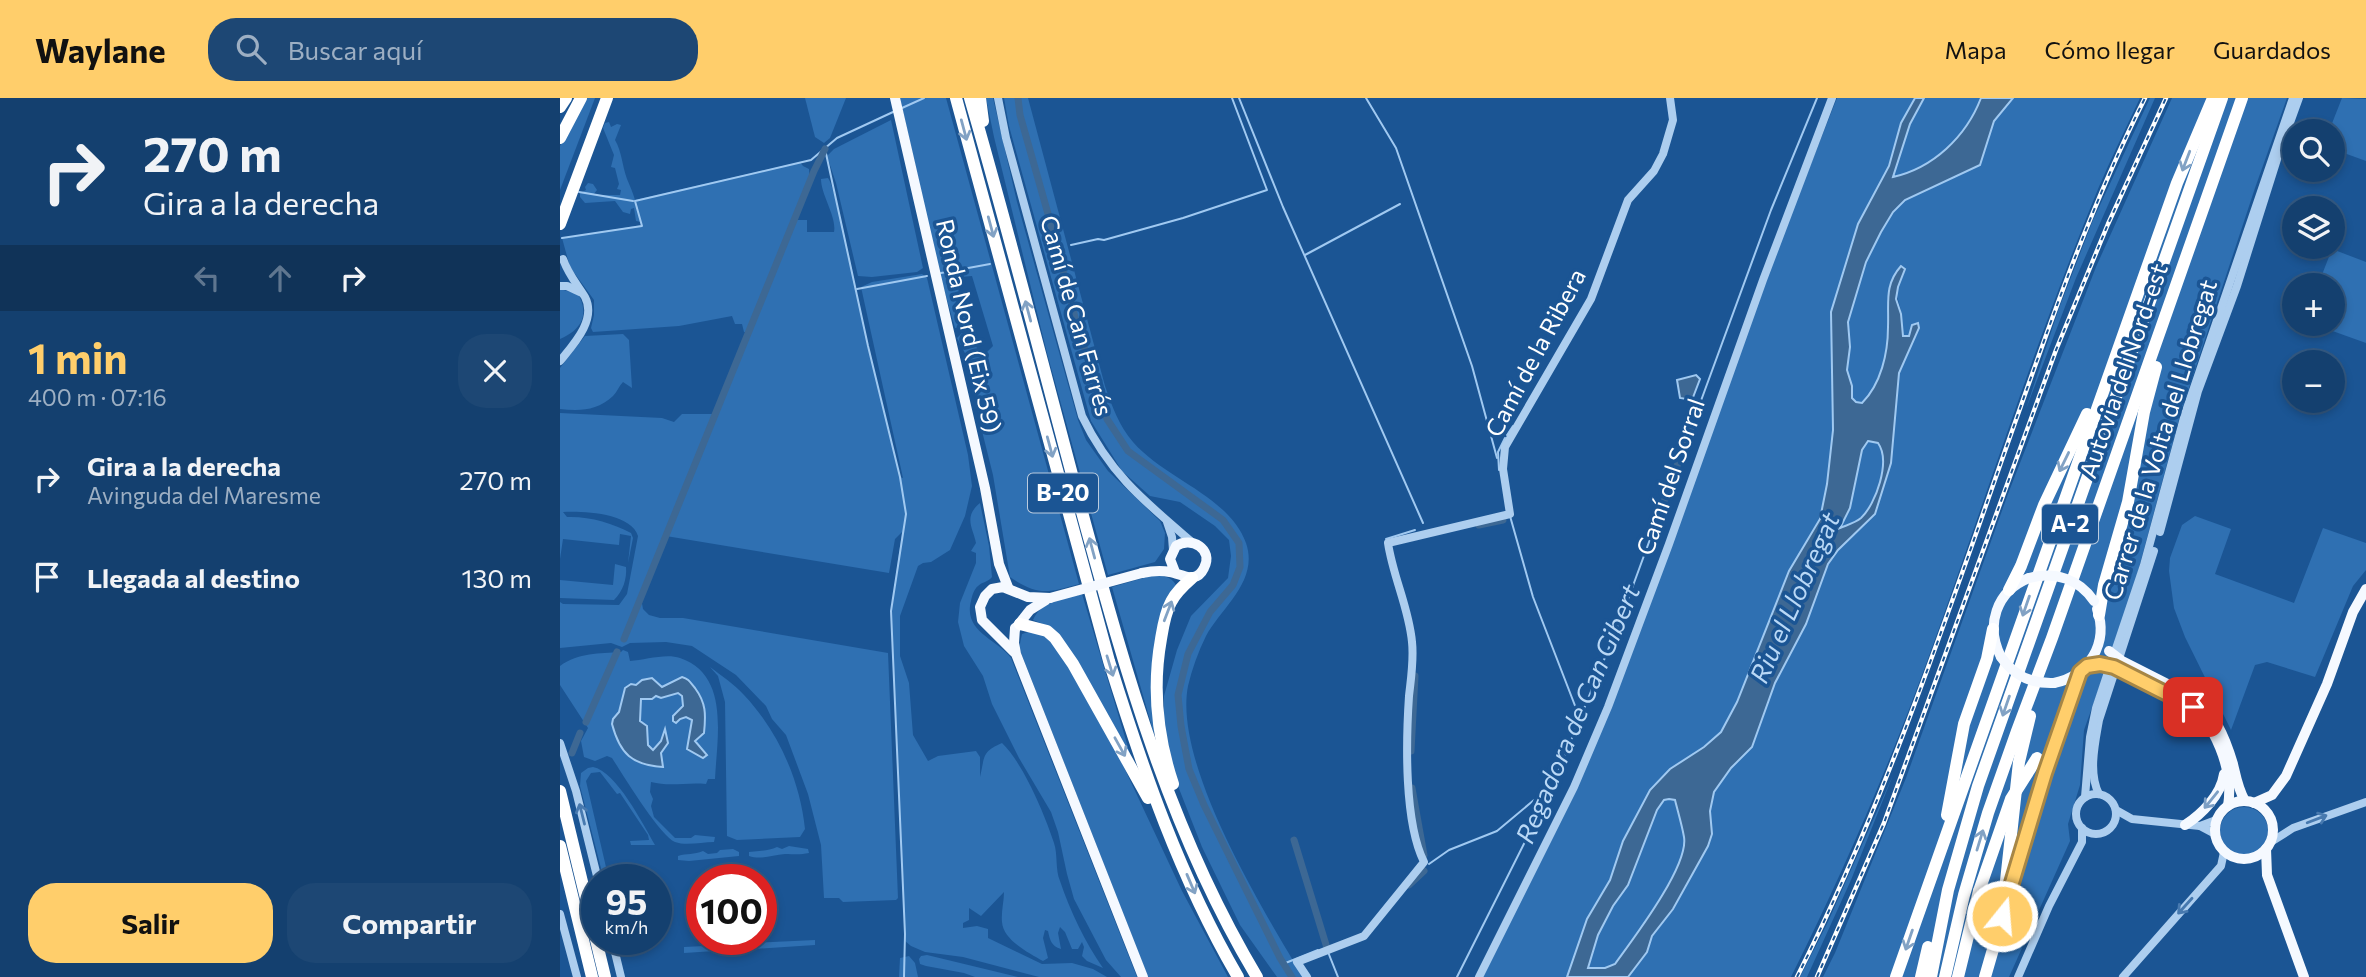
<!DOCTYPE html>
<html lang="es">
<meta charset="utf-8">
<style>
:root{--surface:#14406f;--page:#1d4774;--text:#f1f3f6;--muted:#9dafc3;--line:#335982;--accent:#ffce6b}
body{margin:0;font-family:Commissioner,sans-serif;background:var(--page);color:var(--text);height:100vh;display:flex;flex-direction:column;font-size:26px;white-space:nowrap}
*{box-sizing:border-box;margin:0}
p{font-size:23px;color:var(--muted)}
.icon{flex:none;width:38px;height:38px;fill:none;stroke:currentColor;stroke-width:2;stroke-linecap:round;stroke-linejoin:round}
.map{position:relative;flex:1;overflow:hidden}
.details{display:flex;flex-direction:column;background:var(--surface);width:560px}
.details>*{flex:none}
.hud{background:#14406f;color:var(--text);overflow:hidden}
.tools{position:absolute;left:1722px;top:21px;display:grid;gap:14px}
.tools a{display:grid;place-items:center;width:63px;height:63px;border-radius:50%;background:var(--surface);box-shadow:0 4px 10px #0003,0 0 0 2px var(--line);font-size:35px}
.speed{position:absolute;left:21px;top:766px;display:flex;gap:14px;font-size:35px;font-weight:700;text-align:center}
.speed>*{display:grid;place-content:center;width:91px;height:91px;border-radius:50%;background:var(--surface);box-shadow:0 4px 10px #0003,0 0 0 2px var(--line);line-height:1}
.speed small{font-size:18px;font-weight:400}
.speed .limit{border:10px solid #d22;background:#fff;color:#111}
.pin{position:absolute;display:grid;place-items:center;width:60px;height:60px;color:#fff;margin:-30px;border-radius:14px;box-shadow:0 4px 10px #0006}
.me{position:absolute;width:77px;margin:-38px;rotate:17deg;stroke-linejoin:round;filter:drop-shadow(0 0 5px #0008)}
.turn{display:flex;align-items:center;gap:24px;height:147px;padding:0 28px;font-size:32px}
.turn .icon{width:91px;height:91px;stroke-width:2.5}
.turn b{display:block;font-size:49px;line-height:60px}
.lanes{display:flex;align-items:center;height:66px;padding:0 28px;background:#0003;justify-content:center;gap:35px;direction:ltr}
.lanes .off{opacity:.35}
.round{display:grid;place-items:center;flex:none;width:74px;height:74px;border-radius:28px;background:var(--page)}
.overview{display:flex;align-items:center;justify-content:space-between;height:119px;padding:0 28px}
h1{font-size:42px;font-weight:700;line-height:52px;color:var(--accent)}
.primary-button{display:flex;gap:14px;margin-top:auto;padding:14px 28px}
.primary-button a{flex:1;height:80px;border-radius:28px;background:var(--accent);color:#111;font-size:28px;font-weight:700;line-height:80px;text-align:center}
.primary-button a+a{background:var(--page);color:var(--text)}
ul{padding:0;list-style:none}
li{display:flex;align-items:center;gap:21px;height:98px;padding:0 28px}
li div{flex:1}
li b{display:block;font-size:26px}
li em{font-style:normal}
header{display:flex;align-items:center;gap:42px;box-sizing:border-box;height:98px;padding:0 35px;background:var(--accent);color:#111}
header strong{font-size:33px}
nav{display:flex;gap:38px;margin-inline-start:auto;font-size:24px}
.search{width:490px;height:63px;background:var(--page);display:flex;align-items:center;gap:18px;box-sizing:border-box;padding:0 24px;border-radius:28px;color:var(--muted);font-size:26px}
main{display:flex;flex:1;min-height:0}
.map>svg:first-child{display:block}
</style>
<header>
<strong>Waylane</strong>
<div class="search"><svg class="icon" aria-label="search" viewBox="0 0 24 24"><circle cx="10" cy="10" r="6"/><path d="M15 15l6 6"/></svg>Buscar aquí</div>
<nav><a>Mapa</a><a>Cómo llegar</a><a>Guardados</a></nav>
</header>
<main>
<section class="details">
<div class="hud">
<div class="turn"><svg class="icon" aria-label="right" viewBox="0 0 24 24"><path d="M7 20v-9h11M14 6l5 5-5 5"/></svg><div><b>270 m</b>Gira a la derecha</div></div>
<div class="lanes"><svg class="icon off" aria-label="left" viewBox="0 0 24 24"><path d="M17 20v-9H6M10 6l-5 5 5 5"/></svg><svg class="icon off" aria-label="ahead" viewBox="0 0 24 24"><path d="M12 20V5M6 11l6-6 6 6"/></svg><svg class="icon" aria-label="right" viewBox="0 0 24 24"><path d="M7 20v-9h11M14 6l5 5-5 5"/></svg></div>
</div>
<div class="overview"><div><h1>1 min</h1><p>400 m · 07:16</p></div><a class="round"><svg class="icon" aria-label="close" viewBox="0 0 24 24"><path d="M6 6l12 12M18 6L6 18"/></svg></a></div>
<ul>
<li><svg class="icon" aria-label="right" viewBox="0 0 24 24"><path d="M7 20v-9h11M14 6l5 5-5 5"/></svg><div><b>Gira a la derecha</b><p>Avinguda del Maresme</p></div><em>270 m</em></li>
<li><svg class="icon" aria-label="arrive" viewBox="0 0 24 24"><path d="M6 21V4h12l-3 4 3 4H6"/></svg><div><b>Llegada al destino</b></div><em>130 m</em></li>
</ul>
<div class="primary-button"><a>Salir</a><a>Compartir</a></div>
</section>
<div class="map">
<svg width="1806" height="879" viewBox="0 0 1806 879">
<rect width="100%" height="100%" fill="#1b5594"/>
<g fill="#2f70b2">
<polygon points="25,0 35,0 0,92 0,48"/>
<polygon points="245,0 286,0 270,40 264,45 255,39"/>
<path d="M340 0H386L519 486C488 495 477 498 450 479L433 377 419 321 416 298 407 259 397 240 402 235 411 236 418 253 427 254 433 248 412 178 400 179C394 202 407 209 405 228L395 230 381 181Z"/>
<polygon points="426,0 433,0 457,104 518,322 526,342 548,373 600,423 605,435 604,451 595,464 548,477 487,255 434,39"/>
<path d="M444 0H468L545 288C552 308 559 328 573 344 605 381 669 398 686 445 699 483 662 509 646 538 638 554 632 571 628 588 613 666 703 812 743 879H717L680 827 642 749 616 683 604 630V598L617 552 631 518 668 480 671 458 669 442 655 428 620 404 590 398 562 373 531 323 449 28Z"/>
<polygon points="1277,0 1355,0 1341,25 1329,68 1298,126 1271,214 1273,332 1267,386 1260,421 1229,473 1177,604 1161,634 1144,649 1110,671 1090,692 1063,743 1050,782 1027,821 1007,879 922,879 1023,676 1216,154"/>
<path d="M1364 0H1421C1407 38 1372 72 1332 79L1350 26Z"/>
<path d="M1453 0H1580C1566 30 1551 60 1538 91 1475 244 1425 403 1369 558 1329 668 1283 775 1231 879H1068L1087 854 1092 838 1113 811 1148 748 1150 713 1154 694 1171 670 1192 649 1215 585 1246 526 1268 466 1278 452 1315 416 1331 365 1339 275 1343 263 1357 236 1353 227 1349 238H1343C1342 232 1342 227 1342 220 1340 199 1331 198 1344 176L1341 168C1321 189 1330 215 1328 240 1326 262 1318 289 1302 305L1296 304 1292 300V288L1287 272 1290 249 1288 224 1306 164 1321 134 1333 114 1345 102 1420 67 1434 23Z"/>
<polygon points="1590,0 1595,0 1516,180 1466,311 1498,213 1533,122"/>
<polygon points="1612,0 1727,0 1695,90 1621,314 1570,503 1524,632 1520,687 1508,726 1510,743 1449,879 1263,879 1275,855 1346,680 1448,396 1536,169"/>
<polygon points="1782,0 1806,1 1806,63 1773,51 1773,33 1769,33"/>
<polygon points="331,22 363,170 357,174 312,179 298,178 276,85 267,58 274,51"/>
<path d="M49 24 51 29 57 26 61 27 55 42C62 54 62 67 67 81 70 88 73 95 75 102L240 64 243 68 249 71C251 89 243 105 236 122H247V134H274C277 119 261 97 261 81L268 80C273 87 277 110 281 121L308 248 340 379 343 380 301 189 312 184 362 176 367 180 408 357 412 388 405 418 390 452 371 464 363 465 358 468 340 518V558L349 585 353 637 368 663 378 658 416 653 420 659V679C425 659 421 654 442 645 463 665 485 717 494 745 498 757 495 771 500 783 510 813 525 844 543 870L527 863 522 858 524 849 522 844 518 851H512L505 834 500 829 498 835 501 851C491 848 490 842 488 833L485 832 483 840 488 860 483 863C469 855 443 842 442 824 441 814 444 804 444 794L421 818 409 810V822L403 825V830L417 828 428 831V840L482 866 512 865 533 871 547 879H479L403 859 365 854 351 848 345 843 331 513 342 434 335 441 329 475 106 438 81 500 83 511 89 517 100 520H123L328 555 338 800 336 802 283 804 279 800H264L261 747 248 696 226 637 212 621 206 608 176 577 132 548 106 544 70 545 62 549 51 545 0 550V504L3 506 59 507 67 496 78 438C71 415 24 413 3 414L7 419C28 418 53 425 71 435L73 440 68 465 71 438 60 436 59 447 3 441 0 461V315L102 320 114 324 122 316H155L188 234H184L182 226H175L172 218 119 228 33 234 31 230 34 217V202L10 169 2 140 82 127 81 124 76 123 74 110 71 111 70 116 63 114 55 103 25 105 20 99V95L26 92 25 89 28 85 33 86 37 92 33 97H60L61 92 57 91 59 86 55 70 51 69 54 57 43 30 45 25Z"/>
<polygon points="1772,151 1806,164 1806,245 1753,226 1773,226 1773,187 1758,187"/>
<path d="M0 191 18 196C30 217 21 232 0 241Z"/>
<path d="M63 236 69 242 72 290 63 284C59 288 57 294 53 298 37 313 20 313 0 311V270L25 238Z"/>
<path d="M1308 343 1318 345C1331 364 1315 409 1299 421 1293 426 1285 428 1279 431L1290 410 1302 352Z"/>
<path d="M420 405 429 448 432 479C428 484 422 484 418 488 414 491 412 498 411 503 403 534 437 541 451 560L577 879H561L546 862 514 801 507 776 498 734 491 714 459 660 432 606 423 578 404 548 398 524 400 505 416 465V455L411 453 416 445C413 430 403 419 420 405Z"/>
<polygon points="1635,418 1671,431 1655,476 1734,505 1763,430 1806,445 1806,472 1793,488 1755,579 1707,564 1695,567 1671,632 1625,539 1614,510 1609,473 1610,460 1622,427"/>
<path d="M55 466 66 469C67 481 63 493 54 502L0 500V482L53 487Z"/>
<path d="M594 477C603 478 611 478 616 487L609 498 594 636 552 489Z"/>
<path d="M522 496 570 656 488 528 473 522C482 502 503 501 522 496Z"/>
<polygon points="474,532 492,541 546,631 622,793 668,879 588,879 459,550 462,536"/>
<path d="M63 552 68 554 70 563C85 562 106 555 120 560 170 577 157 639 155 681H148L146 686C127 684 110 689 91 684L90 694 93 701 91 708 94 719 115 740H131L135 737 155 739 154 744C142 744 126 748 115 744 100 738 63 677 52 660L47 658 35 663 24 659 21 643 28 630 0 587V568C19 554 39 556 61 554Z"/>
<path d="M150 569C162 578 174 586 184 597 218 633 240 682 245 731L240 739 177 742 167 738 165 604 158 578Z"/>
<path d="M33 669C56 673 83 726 95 747H71L70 743 89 742 88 737 60 695 57 696 40 674 31 675 26 683 49 782H44L20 688 21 675 28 670Z"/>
<polygon points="1333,677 1291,782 1247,879 1240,879 1267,826"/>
<path d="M1109 701 1115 702C1117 714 1122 726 1124 739 1129 769 1073 841 1055 866L1045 870H1028L1038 837 1053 808 1068 787 1097 712 1104 702Z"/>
<circle cx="1684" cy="733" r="24"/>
<path d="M229 748 248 751 249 755C240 757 234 756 225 756 212 757 201 762 189 758V754C199 753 208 753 217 749L222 751Z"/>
<path d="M173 751 179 754V758L129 763 118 762V758C127 755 134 757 143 753L148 756 157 755 160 752Z"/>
<polygon points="255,842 255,847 194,851 194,845"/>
<polygon points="185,846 186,851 124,855 124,849"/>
<polygon points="367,857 458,879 415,879 404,875 366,868 360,866 359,861 361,858"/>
<polygon points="349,858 355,865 358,879 339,879 340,860"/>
</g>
<g fill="#3d6894" stroke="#a0c9f1" stroke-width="2" fill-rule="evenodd">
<path d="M1355 0H1364L1350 26 1333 79C1373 70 1406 39 1421 0H1453L1434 23 1420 67 1345 102 1333 114 1321 134 1306 164 1288 224 1290 249 1287 272 1292 288V300L1296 304 1302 305C1321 286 1328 255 1328 229 1329 205 1324 187 1341 168L1345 171 1338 189 1336 201 1341 216 1343 238H1349L1352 227 1358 225 1359 230 1339 275 1331 365 1315 416 1278 452 1268 466 1246 526 1215 585 1192 649 1171 670 1154 694 1150 713 1152 736 1148 748 1113 811 1092 838 1087 854 1068 879H1007L1027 821 1050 782 1063 743 1090 692 1110 671 1144 649 1161 634 1177 604 1229 473 1260 421 1267 386 1273 332 1271 214 1298 126 1329 68 1341 25ZM1308 343 1318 345C1331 363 1316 406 1301 420 1295 425 1287 427 1280 430L1290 410 1302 352ZM1109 701 1115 702C1118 714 1122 727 1124 739 1129 768 1073 841 1055 866L1045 870H1028L1038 837 1053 808 1068 787 1097 712 1104 702Z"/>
<polygon points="1136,277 1140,281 1132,302 1120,300 1117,282"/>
<path d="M122 579C129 581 130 584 135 590 146 605 146 616 144 635L135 643 147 657 143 660 127 651 132 622 126 619 120 621 116 625 113 623V618L123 608 122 598 118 595 101 600 96 598 92 601H81L80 623 87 628 88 647 93 652 101 643 105 631 108 645 101 655 103 669C72 667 60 656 52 626L53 621 59 614 65 590 71 586 76 587 82 582 92 580 102 589Z"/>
</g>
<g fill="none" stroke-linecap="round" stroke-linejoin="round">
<g stroke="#a0c9f1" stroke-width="2">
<polyline points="679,0 723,109 863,425"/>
<polyline points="806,0 836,50 912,268 937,360"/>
<polyline points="342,10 364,0"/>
<polyline points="265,51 308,248 340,379 346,416 331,513 345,836 344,879"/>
<polyline points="19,94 73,103"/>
<polyline points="2,140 82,128 75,103 251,62 277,40 333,14"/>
<polyline points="511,147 538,141 544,142 623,120 707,92 672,0"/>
<polyline points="745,157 840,106"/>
<polyline points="381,175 430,166"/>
<polyline points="297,191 367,178"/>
<polyline points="1135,319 1211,112 1257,0"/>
<polyline points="947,337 953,328"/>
<polyline points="939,372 938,354 945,340"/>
<polyline points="950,418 973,499 1019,618"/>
<polyline points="826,441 855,432"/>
<polyline points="869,766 889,752 937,733 974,702 988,698"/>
<polyline points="768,854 778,879"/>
<polyline points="723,866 758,852"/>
<polyline points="897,879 988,698 1060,523 1096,425"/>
</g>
<g stroke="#3d6894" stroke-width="7">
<polyline points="458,0 460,17 496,144"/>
<polyline points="499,157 517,227 547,321 568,353 663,422 679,445 680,469 673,487 650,514 628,556 618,597 621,628 629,671 644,707 720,860 732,879"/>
<polyline points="1098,420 1132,327"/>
<polyline points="919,427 943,422"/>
<polyline points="64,541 254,73 265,51"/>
<polyline points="26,624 57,554"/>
<polyline points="851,653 855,578"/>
<polyline points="12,655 20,635"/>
<polyline points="852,690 864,757"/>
<polyline points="734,742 767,850"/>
<polyline points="849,787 864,773"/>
</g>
<g stroke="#adceef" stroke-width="8">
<path d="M438 0 446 40 522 318C550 376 584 403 632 444"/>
<polyline points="0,188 7,188 20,194"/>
<path d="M0 263C13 247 37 222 25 199 17 186 8 176 3 161"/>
<polyline points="607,424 612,439 613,452"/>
<polyline points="1600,434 1638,293 1677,188 1719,55 1739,0"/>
<polyline points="0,645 16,693 38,782"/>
<circle cx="1536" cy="716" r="20"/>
<path d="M1539 696C1528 675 1535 645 1539 622L1594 453"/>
<polyline points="1525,699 1530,639 1536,610 1584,467 1625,316 1733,0"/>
<polyline points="1556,712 1572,721 1640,728"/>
<polyline points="1655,736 1640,728 1656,722"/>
<polyline points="1711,744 1733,730 1806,704"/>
<polyline points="0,816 17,879"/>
<polyline points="52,842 61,879"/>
<path d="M747 879 737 864 804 838 864 764C844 724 846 643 849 598 851 580 854 562 852 544 849 510 833 479 828 445L950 416 943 371 945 349 1031 201 1068 102 1094 73 1103 56 1113 22 1110 0"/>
<polyline points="919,879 1014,689 1048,609 1109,446 1203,182 1272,0"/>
<polyline points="1458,879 1489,808 1522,744 1522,730"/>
<polyline points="1563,879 1661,768 1664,754"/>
</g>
<g stroke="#f5f9ff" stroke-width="10">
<polyline points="335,0 425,390 439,466 448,489"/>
<path d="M582 475C591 473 601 472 610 474 622 476 636 487 644 470 654 451 631 438 616 448L610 461 615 474"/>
<polyline points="455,530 454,545 456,556 583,879"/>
<polyline points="455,531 470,512 486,502"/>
<polyline points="454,554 422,522 420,509 425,498 432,491 443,489 468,499 490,500"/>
<path d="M1441 559C1425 528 1436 493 1469 480"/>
<path d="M1494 585C1529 578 1549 545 1537 511"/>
<path d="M1629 597C1654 612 1665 639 1673 666 1676 679 1678 691 1685 703"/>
<path d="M1625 604C1655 623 1674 672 1668 708"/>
<circle cx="1684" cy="732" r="29"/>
<polyline points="1694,705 1712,697 1726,678 1767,586 1793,514 1806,491"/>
<path d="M1625 727C1642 716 1661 697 1664 676"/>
<polyline points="1706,751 1707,777 1744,879"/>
</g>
<g stroke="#fff" stroke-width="12">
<path d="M396 0 549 563C583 672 620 780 678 879"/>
<path d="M410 0C450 137 485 276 522 414 566 576 610 734 697 879"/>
<polyline points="420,0 423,23"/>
<polyline points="0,9 6,0"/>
<polyline points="0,40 21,0"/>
<polyline points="0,126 47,0"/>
<polyline points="1449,492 1461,468 1484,407 1527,316"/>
<polyline points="1539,517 1544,487 1568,404 1584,314 1596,269"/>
<polyline points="460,526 487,533 495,540 513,566 588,700"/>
<path d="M613 686C597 638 592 591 601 541 603 529 605 515 611 504 616 494 624 487 632 480"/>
<polyline points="0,693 45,879"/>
<polyline points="1387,717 1404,626 1427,561 1433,531"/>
<polyline points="0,748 32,879"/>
<polyline points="1446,783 1459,664 1470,618"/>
<polyline points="1336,879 1617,85 1653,0"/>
<polyline points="1361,879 1368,849"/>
<polyline points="1371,879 1388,792 1418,688 1662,0"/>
<polyline points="1385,879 1404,797 1428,715 1457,633 1492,540 1682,0"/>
<polyline points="1398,879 1419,793"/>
<polyline points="1425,879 1478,696 1506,610 1520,574"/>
</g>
<defs>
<g id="rail">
<path d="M1237 879C1328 699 1390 508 1457 319 1495 211 1533 103 1585 0"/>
<polyline points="1257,879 1324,725 1496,252 1548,126 1606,0"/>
</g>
</defs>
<use href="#rail" stroke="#fff" stroke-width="4.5"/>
<use href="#rail" stroke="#1b5594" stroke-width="2" stroke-dasharray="5" stroke-linecap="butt"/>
<g stroke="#f5f9ff" stroke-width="10">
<path d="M1469 480C1495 473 1519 481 1534 503"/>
<polyline points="490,500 582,475"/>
<polyline points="1549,553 1562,563 1629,597"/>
<path d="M1441 559C1454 578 1472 586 1494 585"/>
<polyline points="1544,566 1558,571 1625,604"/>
</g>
<polyline stroke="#fff" stroke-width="12" points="1419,793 1451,701 1477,660"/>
</g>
<defs><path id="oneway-shaft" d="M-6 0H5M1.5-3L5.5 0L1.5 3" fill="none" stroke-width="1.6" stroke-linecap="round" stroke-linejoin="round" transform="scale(1.75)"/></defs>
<g stroke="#82a2c4">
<use href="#oneway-shaft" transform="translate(404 32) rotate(75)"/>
<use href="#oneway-shaft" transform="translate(1626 63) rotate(111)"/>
<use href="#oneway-shaft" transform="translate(431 129) rotate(75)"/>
<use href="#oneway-shaft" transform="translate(468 213) rotate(-105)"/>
<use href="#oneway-shaft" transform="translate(490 349) rotate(75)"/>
<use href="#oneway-shaft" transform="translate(1504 364) rotate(116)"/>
<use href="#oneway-shaft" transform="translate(532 450) rotate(-105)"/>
<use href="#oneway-shaft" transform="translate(1466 508) rotate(109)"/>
<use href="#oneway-shaft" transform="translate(608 513) rotate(-69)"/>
<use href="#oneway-shaft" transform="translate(550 568) rotate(73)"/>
<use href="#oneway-shaft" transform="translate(1446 608) rotate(109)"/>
<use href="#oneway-shaft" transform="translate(560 649) rotate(61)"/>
<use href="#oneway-shaft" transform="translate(1420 742) rotate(-73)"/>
<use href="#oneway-shaft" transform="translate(631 786) rotate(67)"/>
<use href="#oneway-shaft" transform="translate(1349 842) rotate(109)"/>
</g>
<use stroke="#7d9fc4" href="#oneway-shaft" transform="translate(1651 702) rotate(129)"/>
<g stroke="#4779af">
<use href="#oneway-shaft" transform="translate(22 716) rotate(-104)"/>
<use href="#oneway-shaft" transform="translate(1757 721) rotate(-21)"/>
<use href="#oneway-shaft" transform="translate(1625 808) rotate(132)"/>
</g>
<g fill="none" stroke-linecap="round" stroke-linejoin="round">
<defs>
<polyline id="route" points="1442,818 1485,675 1520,574 1527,568 1540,566 1554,569 1633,609"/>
</defs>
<use href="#route" stroke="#a68646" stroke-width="18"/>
<use href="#route" stroke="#ffce6b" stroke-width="12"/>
</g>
<g text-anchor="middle" stroke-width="7" stroke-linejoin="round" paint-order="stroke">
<g fill="#1b5594" stroke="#bbccdf" stroke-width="2">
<rect x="468" y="375.5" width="70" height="39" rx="5"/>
<rect x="1482" y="406.5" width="56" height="39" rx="5"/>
</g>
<g font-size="23" font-weight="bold" fill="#fff">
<text x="503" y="403">B-20</text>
<text x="1510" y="434">A-2</text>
</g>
<g font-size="24" fill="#fff" stroke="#1b5594">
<text transform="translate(516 218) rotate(74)" y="8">Camí de Can Farrés</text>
<text transform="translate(408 228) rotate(77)" y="8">Ronda Nord (Eix 59)</text>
<text transform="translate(976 255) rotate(-62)" y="8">Camí de la Ribera</text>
<text transform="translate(1564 273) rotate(-71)" y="8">Autovia del Nord-est</text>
<text transform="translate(1601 342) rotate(-73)" y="8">Carrer de la Volta del Llobregat</text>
<text transform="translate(1111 379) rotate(-71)" y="8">Camí del Sorral</text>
</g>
<g font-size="26" font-style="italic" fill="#b9d8f6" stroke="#1b5594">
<text transform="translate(1235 500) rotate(-66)" y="9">Riu el Llobregat</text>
<text transform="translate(1018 616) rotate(-67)" y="9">Regadora de Can Gibert</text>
</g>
</g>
</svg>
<div class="tools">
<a><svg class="icon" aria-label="search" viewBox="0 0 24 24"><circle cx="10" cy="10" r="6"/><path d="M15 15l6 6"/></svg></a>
<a><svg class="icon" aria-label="layers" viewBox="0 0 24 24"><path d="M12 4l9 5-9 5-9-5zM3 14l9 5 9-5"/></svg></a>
<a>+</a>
<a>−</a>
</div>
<div class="speed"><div>95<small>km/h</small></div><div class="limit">100</div></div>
<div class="pin" style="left:1633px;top:609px;background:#d93025"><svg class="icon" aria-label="arrive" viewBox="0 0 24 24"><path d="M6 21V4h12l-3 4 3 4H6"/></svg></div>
<svg class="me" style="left:1442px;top:818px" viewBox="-20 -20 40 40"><circle r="17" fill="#ffce6b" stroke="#fff" stroke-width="3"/><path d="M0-11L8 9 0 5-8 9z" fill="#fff"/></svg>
</div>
</main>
